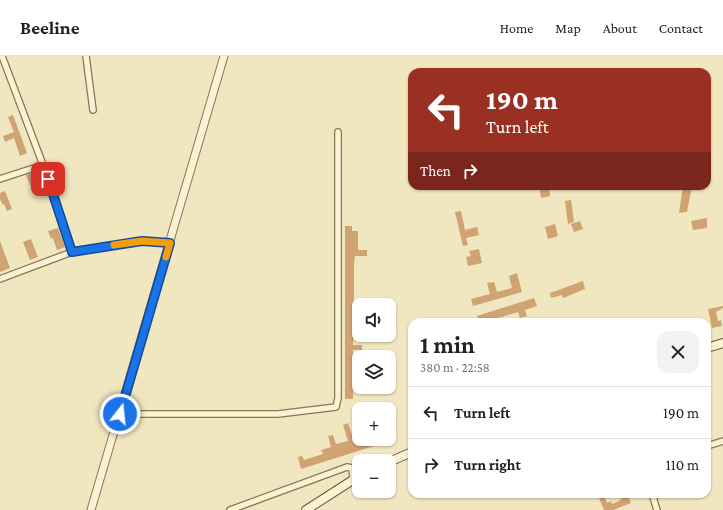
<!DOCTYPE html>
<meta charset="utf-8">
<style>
:root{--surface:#fff;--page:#f2f2f2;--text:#222;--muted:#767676;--line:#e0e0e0}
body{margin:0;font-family:"Crimson Pro",serif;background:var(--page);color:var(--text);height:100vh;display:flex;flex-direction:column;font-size:15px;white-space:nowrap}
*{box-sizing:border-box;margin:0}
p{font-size:13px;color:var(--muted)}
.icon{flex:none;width:22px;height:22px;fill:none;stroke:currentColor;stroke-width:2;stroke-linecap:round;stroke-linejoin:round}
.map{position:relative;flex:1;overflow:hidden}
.side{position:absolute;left:408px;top:262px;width:303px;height:180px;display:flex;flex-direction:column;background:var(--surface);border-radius:12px;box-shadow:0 1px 3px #0004}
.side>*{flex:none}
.guide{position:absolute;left:408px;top:12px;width:303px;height:122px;border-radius:12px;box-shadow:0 1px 3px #0004;background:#9a3024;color:#fff;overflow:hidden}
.fabs{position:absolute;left:352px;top:242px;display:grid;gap:8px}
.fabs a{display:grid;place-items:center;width:44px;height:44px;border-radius:8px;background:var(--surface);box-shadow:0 1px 3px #0004;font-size:20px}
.pin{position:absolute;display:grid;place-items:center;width:34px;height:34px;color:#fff;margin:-17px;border-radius:8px;box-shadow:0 2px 6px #0006}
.me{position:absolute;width:44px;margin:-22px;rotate:16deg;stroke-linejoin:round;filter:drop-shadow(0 0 3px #0008)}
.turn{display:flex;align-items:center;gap:14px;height:84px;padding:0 12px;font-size:18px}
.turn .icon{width:52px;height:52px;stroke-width:2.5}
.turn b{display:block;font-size:28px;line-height:34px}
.then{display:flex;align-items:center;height:38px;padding:0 12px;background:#0003;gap:8px;font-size:15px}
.round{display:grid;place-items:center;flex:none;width:42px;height:42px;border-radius:12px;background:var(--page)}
.summary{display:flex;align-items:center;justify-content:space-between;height:68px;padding:0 12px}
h1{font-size:24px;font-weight:700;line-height:30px}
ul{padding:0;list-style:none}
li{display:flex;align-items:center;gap:12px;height:52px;padding:0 12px;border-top:1px solid var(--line)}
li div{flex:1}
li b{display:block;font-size:15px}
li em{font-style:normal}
header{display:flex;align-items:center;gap:24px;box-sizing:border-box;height:56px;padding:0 20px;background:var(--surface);border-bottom:1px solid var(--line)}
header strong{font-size:19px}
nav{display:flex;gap:22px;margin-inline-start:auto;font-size:14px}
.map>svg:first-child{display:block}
</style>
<header>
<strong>Beeline</strong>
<nav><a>Home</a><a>Map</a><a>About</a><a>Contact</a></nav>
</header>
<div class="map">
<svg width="723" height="454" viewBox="0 0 723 454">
<rect width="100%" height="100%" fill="#f0e6bf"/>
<g fill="#d0a373">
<polygon points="13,59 27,97 20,100 14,82 5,86 3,80 14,76 8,61"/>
<polygon points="33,117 40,134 34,137 26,119"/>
<polygon points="539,130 549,130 550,140 541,142"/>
<polygon points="683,130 692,130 687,156 679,157"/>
<polygon points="5,135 12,153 7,155 4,148 3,149 0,143 0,137"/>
<polygon points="571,144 574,166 568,168 565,145"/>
<polygon points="461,155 465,174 477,171 479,179 466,182 468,189 463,190 455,156"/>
<polygon points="707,162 707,172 693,174 691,165"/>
<polygon points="580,165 583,173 574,176 571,168"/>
<polygon points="555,168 558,180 548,183 545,171"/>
<polygon points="345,170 352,170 352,175 358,175 358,194 367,194 367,200 355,200 354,208 354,269 359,269 359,274 354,274 353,289 362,289 362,294 353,294 353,306 359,307 359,312 354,312 353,343 345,343"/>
<polygon points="58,172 65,191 57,194 53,182 51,183 48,175"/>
<polygon points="31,183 38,201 30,204 23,186"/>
<polygon points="0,185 10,212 0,216"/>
<polygon points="479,193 482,207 468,210 466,201 471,200 469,195"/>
<polygon points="517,217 522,236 473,250 471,243 490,238 487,227 494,226 497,236 512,232 509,220"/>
<polygon points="583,225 585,233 563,242 562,239 551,242 550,237"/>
<polygon points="534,242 537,250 525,254 527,260 520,262 518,256 485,266 479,266 477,260"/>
<polygon points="723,250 723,252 716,256 718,265 721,264 722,270 712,272 708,253"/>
<polygon points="348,367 354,385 360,383 393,383 393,384 301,413 298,401 302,400 304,404 323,398 321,394 331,391 328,380 333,379 336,388 348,385 343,369"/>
<polygon points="619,438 627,438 631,447 613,454 604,454 599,442 604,440 607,447 611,445 612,448 621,444"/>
</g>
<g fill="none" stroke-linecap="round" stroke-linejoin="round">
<defs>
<g id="minor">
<polyline points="2,0 43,109 72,196"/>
<polyline points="86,0 93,54"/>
<polyline points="0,123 43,109"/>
<polyline points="0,223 72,196 142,185 170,187"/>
<polyline points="120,358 278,358 336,351 338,342 338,76"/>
<polyline points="707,390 723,385"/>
<polyline points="652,438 657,454"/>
<polyline points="230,454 347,411 352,412 353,423"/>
</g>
<polyline id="tertiary" points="91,454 224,0"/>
<g id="secondary">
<polyline points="707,292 723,287"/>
<polyline points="389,406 412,396"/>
<polyline points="306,454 359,420"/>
</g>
</defs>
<use href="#minor" stroke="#897756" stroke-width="8"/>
<use href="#tertiary" stroke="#897756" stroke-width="9"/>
<use href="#secondary" stroke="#6a573a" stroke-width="10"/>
<use href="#minor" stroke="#faf2d2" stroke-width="5.5"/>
<use href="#tertiary" stroke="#faf2d2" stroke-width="7"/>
<use href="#secondary" stroke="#faf2d2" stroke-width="8"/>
</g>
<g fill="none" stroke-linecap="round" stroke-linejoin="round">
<defs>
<polyline id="route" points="48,123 72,196 142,185 170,187 120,358"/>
</defs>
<use href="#route" stroke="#114b97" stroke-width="10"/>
<use href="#route" stroke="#1a73e8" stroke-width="7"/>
<polyline stroke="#f59e0b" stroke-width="7" points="114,189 142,185 170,187 166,201"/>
</g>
</svg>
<div class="fabs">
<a><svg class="icon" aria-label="sound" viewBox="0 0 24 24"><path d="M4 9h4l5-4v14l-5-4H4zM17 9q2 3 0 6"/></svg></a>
<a><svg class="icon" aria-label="layers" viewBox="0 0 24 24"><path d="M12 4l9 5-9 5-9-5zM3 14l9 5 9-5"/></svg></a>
<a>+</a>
<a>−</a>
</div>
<div class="pin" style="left:48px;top:123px;background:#d93025"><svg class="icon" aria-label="arrive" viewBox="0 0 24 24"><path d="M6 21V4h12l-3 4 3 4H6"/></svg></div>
<svg class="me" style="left:120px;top:358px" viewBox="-20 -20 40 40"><circle r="17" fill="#1a73e8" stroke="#fff" stroke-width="3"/><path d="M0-11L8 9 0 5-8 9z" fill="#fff"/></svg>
<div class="guide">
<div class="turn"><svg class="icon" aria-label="left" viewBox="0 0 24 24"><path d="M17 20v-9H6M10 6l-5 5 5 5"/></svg><div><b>190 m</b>Turn left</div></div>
<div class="then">Then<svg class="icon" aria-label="right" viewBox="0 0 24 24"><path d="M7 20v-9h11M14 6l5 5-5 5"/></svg></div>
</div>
<section class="side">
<div class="summary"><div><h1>1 min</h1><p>380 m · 22:58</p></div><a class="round"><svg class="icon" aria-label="close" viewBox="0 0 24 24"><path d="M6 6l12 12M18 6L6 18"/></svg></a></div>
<ul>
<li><svg class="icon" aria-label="left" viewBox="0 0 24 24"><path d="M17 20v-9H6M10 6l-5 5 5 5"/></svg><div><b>Turn left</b></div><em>190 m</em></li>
<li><svg class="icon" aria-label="right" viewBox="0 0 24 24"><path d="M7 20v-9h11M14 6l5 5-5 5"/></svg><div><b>Turn right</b></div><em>110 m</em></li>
</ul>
</section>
</div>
